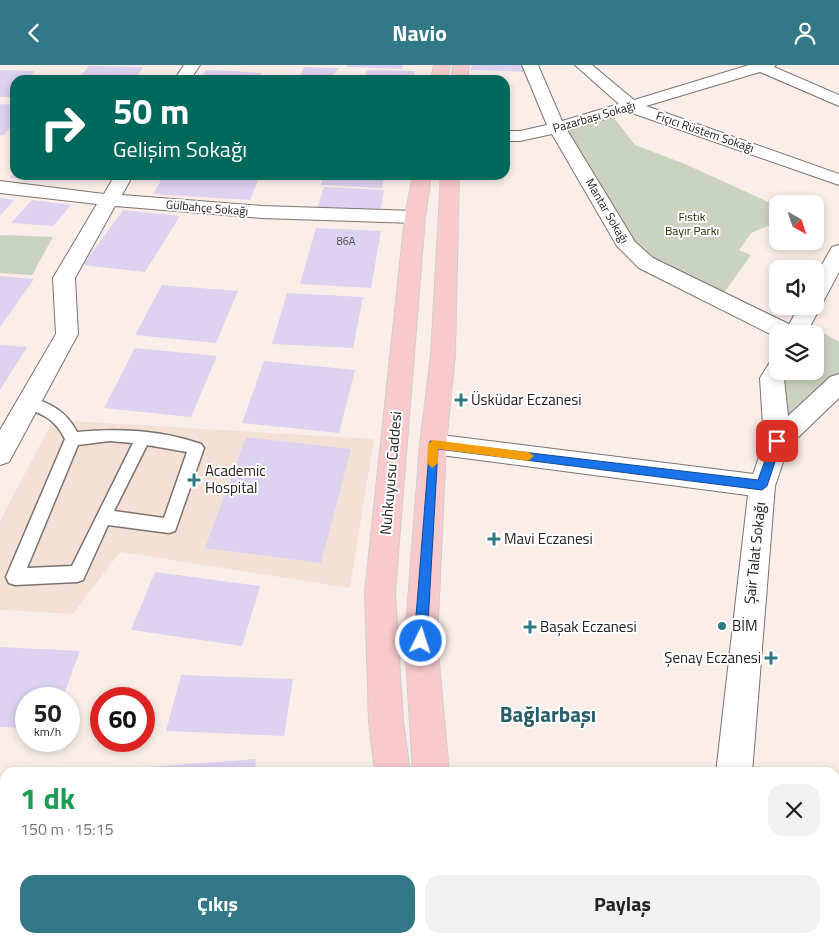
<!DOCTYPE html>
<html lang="tr">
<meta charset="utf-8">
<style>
:root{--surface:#fff;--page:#f2f2f2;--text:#222;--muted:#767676;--accent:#337886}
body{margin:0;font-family:"Titillium Web",sans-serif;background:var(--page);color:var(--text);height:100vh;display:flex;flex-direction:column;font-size:19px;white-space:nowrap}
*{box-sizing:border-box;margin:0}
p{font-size:16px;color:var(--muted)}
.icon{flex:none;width:28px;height:28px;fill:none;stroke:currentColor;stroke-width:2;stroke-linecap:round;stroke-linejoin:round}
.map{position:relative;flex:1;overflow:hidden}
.sheet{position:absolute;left:0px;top:702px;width:840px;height:176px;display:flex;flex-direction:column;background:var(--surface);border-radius:15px 15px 0 0;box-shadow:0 2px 8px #0003}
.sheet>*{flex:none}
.guide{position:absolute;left:10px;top:10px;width:500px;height:105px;border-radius:15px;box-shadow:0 2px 8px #0003;background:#00695c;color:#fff;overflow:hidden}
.needle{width:32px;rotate:140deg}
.tools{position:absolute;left:769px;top:130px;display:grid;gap:10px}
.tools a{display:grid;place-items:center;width:55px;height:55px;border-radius:10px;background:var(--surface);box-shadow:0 2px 8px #0003;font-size:25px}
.speed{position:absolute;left:15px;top:622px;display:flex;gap:10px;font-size:25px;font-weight:700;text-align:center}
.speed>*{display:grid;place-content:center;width:65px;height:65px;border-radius:50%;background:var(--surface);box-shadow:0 2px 8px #0003;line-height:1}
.speed small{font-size:12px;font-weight:400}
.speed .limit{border:8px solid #d22;background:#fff;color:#111}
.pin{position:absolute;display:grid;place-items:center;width:42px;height:42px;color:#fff;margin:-21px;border-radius:10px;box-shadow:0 2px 8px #0006}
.me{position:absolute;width:55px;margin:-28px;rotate:4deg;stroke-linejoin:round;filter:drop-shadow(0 0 4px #0008)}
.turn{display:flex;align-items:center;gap:18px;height:105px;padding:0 20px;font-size:22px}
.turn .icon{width:65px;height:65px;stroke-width:2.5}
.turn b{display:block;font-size:35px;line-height:42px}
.round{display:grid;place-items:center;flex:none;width:52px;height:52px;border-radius:15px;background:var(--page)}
.overview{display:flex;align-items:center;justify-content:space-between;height:85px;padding:0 20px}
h1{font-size:30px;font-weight:700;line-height:38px;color:#1e9e55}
.button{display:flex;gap:10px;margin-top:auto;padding:10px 20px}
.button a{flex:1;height:58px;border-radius:15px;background:var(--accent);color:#fff;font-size:20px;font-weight:700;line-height:58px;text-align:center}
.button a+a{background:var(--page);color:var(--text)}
header{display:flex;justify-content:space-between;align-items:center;height:65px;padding:0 20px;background:var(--accent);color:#fff;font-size:22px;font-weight:700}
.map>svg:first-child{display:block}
</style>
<header><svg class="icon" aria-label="back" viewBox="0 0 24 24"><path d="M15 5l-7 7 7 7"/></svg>Navio<svg class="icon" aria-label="person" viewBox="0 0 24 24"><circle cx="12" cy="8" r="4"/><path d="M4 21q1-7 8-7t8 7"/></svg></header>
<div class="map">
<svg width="839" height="878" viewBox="0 0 839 878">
<rect width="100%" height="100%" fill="#fbeee8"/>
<polygon fill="#f4e1d6" points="53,355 374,374 350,523 120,487 73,549 0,545 0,456"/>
<g fill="#cad3bf">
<polygon points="612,50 635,80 685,99 777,141 777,157 751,168 739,185 751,190 721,232 664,202 629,172 558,65"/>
<polygon points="0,170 53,172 32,210 0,208"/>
<polygon points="807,258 839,277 839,308 784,362 783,306 815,306 815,269 801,269"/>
</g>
<g fill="#ddd2f0">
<polygon points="347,0 403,0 402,4 347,2"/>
<polygon points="472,0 527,0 530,7 471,5"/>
<polygon points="89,1 143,2 135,15 77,15"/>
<polygon points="304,2 339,3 329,15 298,15"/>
<polygon points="0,5 35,6 28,15 15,15 14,32 0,32"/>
<polygon points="206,5 233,6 262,8 258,15 199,15"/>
<polygon points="367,5 415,6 413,15 364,15"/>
<polygon points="0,39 15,40 15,56 4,70 0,70"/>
<polygon points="15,107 15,110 79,110 77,112 10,113"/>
<polygon points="164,110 260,110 250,135 153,129"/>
<polygon points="324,110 385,110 382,123 321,120"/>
<polygon points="324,122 384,125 380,148 317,145"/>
<polygon points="0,133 14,135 0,151"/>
<polygon points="32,135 56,138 71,140 53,161 11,158"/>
<polygon points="123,145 180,151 145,207 83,200"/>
<polygon points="316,163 381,166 371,223 300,219"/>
<polygon points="0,211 34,214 0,262"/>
<polygon points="162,220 238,226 216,278 135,270"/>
<polygon points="287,228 363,232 353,283 272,279"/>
<polygon points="0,280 27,282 0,325"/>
<polygon points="135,283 217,291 191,352 104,343"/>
<polygon points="264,296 355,305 339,368 242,358"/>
<polygon points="246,372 351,384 321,498 205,483"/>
<polygon points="155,507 260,521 242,581 131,565"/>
<polygon points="0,582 80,586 62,634 26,634 26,663 0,662"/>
<polygon points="181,610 293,614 284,671 166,666"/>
<polygon points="256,694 255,708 135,708 136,703"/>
<polygon points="163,874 248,874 248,875 233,878 162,878"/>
</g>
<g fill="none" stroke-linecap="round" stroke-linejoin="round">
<defs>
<path id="service" d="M28 332C51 338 66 346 77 367 118 363 162 365 201 379L204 383 175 466 169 468 108 460 83 515 77 517 15 520 9 518 6 512 65 374C55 354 43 349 23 342L21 338 23 334ZM109 376 133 378 72 501 27 503 78 380ZM147 380 187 387 164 453 114 446Z"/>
<g id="minor">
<polygon points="184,0 200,0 190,15 174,15"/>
<polygon points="522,0 538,0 562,56 619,39 575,0 592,0 634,35 749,0 776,0 774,2 839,30 839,41 760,7 646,41 839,109 839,120 629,47 567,65 635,177 653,193 797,263 800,269 778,269 778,273 639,203 617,181 552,69 520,76 505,76 505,66 520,66 547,60"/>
<polygon points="115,110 133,110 122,130 262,141 415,146 422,148 425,152 422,156 415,158 262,153 115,141 75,213 78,269 9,397 0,400 0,365 56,269 53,213 97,139 0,128 0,116 104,129"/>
<polygon points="433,369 762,410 772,413 775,421 772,429 762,432 433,389 424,386 420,379 424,372"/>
</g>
<g id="tertiary">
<polygon points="839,180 839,207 823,237 819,238 821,241 806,269 784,269 799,241 815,241 815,212 832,182"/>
<polygon points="778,294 778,306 788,306 784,313 788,351 830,312 839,309 839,333 788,382 775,421 752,708 716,708 749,421 764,377 760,313 770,297"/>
<rect x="835" y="747" width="4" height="36"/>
<rect x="704" y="874" width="40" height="4"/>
</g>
<g id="primary">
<polygon points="434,0 450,0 447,15 431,15"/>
<polygon points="453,0 469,0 467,15 451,15"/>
<polygon points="413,110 431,110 425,152 395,527 403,656 410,708 375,708 369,656 365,527 405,152"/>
<polygon points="441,110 459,110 455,290 446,379 437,576 449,708 413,708 405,576 420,379 431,290"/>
<polygon points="406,874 446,874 447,878 407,878"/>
<polygon points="456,874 496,874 498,878 458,878"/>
</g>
</defs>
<use href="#service" stroke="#7d736d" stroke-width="3"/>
<use href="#minor" stroke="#7d736d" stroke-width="2"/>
<use href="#tertiary" stroke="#7d736d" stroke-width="2"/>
<use href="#primary" stroke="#cfcece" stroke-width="2"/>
<use href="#service" fill="#fff" fill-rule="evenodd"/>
<use href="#minor" fill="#fff" fill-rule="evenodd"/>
<use href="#tertiary" fill="#fff" fill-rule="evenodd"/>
<use href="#primary" fill="#f8cacb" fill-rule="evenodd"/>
</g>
<polygon fill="#1a73e8" stroke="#114b97" points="777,372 782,376 767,421 762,425 438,384 427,576 425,581 421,583 416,581 414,576 430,376 758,415 772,376"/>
<polygon fill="#f59e0b" points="433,375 528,387 534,391 528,396 438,384 438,398 432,403 427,398 428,379"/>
<g fill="#337886" stroke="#fff" stroke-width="2">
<path d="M458.5 327.5h5v5h5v5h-5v5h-5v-5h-5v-5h5z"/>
<path d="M191.5 407.5h5v5h5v5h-5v5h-5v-5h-5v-5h5z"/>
<path d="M491.5 466.5h5v5h5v5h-5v5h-5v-5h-5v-5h5z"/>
<circle cx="722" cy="561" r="5"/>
<path d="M527.5 554.5h5v5h5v5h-5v5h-5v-5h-5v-5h5z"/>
<path d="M768.5 585.5h5v5h5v5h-5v5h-5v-5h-5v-5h5z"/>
</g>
<g text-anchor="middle" stroke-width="4" stroke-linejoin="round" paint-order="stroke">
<g font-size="11" fill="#524c52">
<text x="346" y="180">86A</text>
</g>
<g font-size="12" fill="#24201e" stroke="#fff">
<text transform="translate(594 52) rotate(-16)" y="4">Pazarbaşı Sokağı</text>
<text transform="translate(705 67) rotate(19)" y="4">Fıçıcı Rüstem Sokağı</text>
<text transform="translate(207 143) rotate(5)" y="4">Gülbahçe Sokağı</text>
<text transform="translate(607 146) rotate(60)" y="4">Mantar Sokağı</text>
</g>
<g font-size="12" fill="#243404" stroke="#fff">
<text x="692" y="156">Fıstık<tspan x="692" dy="14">Bayır Parkı</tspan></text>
</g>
<g font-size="15" fill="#24201e" stroke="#fff" text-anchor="start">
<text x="471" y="340">Üsküdar Eczanesi</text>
<text x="205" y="411">Academic<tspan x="205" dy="17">Hospital</tspan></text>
<text x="504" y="479">Mavi Eczanesi</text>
<text x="732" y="566">BİM</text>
<text x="540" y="567">Başak Eczanesi</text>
<text x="761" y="598" text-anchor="end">Şenay Eczanesi</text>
</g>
<g font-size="15" fill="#24201e" stroke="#fff">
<text transform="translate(391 408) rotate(-85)" y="5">Nuhkuyusu Caddesi</text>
<text transform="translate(755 488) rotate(-84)" y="5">Şair Talat Sokağı</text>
</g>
<g font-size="21" font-weight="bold" fill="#275e69" stroke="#fff">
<text x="548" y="657">Bağlarbaşı</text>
</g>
</g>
</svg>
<div class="tools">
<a><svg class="needle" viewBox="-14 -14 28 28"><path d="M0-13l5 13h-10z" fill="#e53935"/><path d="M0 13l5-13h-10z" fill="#767676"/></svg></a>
<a><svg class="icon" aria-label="sound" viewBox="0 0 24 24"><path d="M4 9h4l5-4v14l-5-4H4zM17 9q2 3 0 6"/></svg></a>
<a><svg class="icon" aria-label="layers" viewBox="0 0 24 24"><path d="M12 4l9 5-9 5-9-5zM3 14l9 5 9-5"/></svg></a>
</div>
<div class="speed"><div>50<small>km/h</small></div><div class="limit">60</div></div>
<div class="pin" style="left:777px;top:376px;background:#d93025"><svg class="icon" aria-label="arrive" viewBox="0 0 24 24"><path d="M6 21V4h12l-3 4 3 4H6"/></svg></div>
<svg class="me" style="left:421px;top:576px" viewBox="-20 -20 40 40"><circle r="17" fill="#1a73e8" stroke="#fff" stroke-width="3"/><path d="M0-11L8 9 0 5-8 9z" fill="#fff"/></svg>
<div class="guide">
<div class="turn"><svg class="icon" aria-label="right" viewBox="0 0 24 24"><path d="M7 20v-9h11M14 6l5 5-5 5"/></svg><div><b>50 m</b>Gelişim Sokağı</div></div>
</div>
<section class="sheet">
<div class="overview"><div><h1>1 dk</h1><p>150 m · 15:15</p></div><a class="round"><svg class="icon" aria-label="close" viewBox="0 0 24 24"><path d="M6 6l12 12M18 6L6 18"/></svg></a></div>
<div class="button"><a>Çıkış</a><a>Paylaş</a></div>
</section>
</div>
